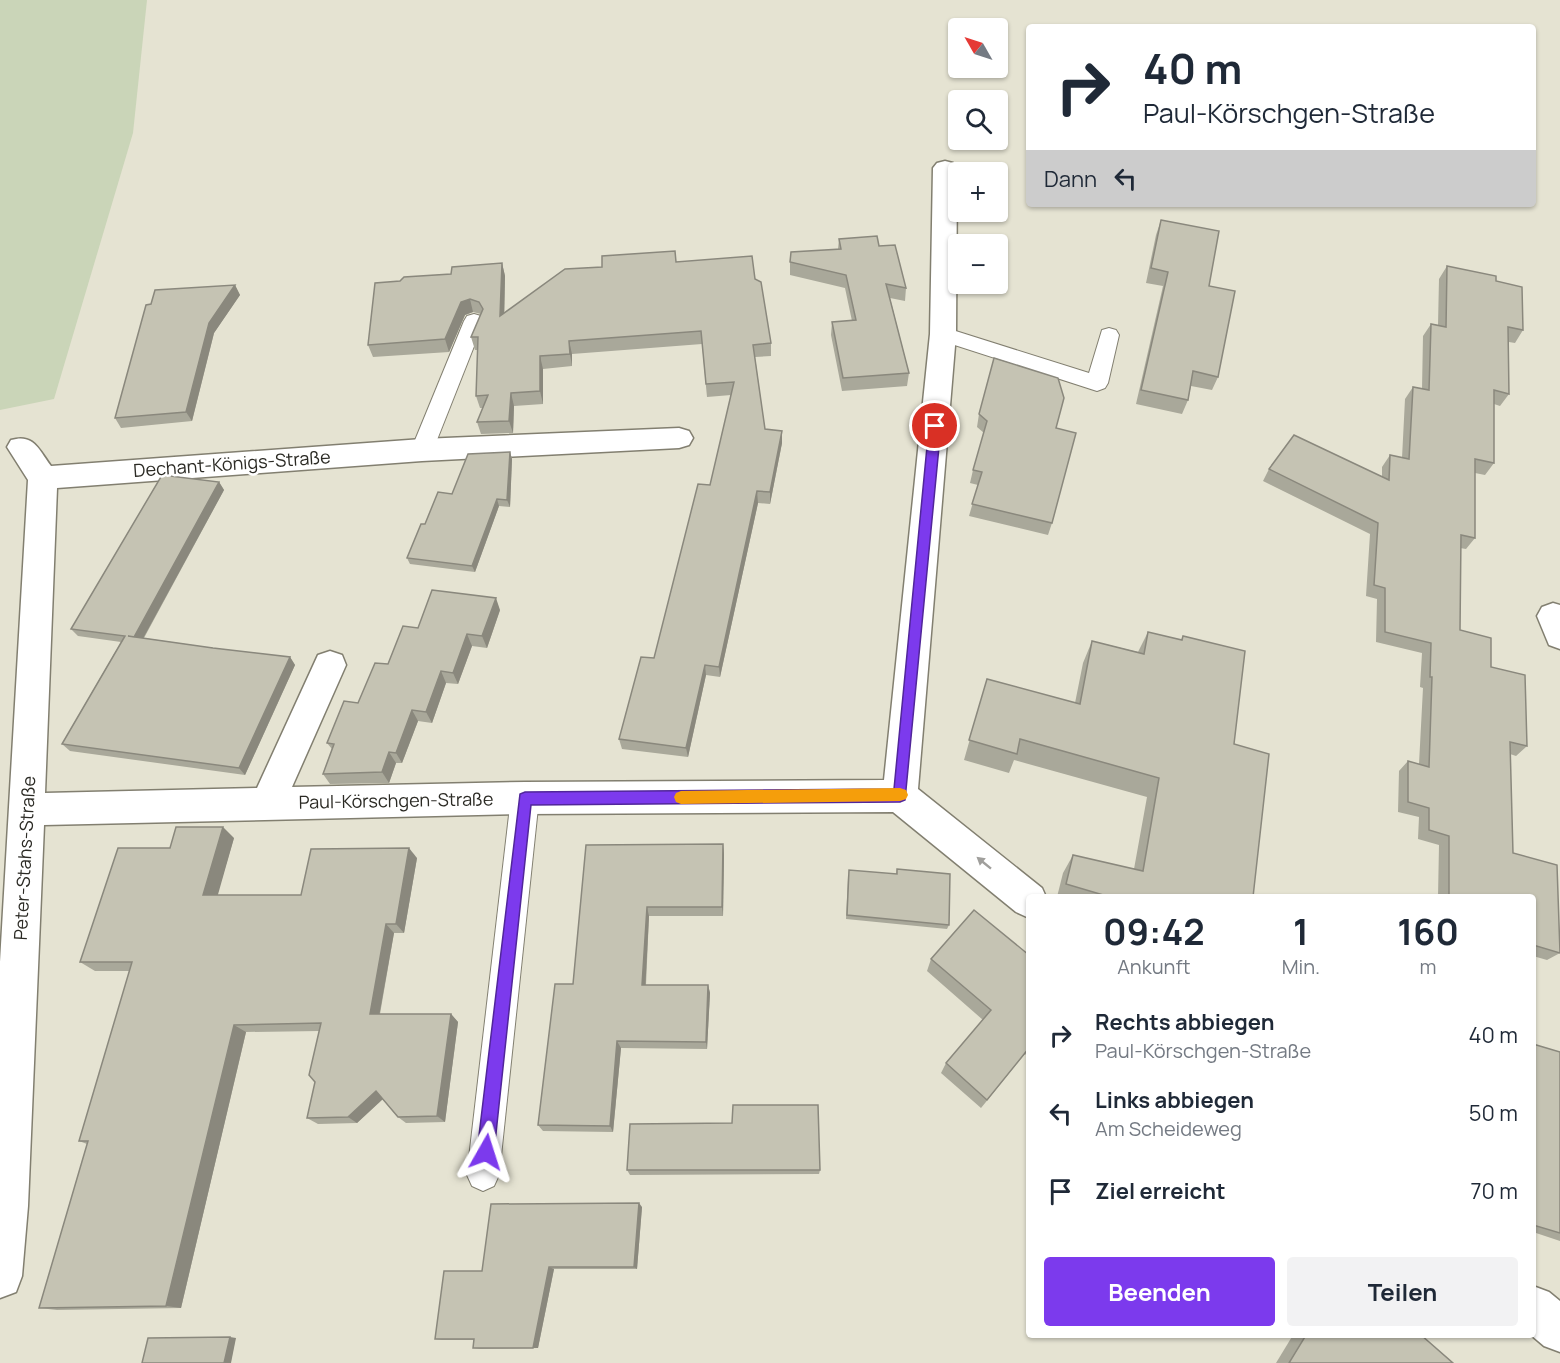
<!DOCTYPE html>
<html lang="de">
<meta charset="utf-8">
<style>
:root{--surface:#fff;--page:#f2f2f3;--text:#1f2937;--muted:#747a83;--accent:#7c3aed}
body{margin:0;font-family:Manrope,sans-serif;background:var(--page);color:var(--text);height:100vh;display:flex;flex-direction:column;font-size:22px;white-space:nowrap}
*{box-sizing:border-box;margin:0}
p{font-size:20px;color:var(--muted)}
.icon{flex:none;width:33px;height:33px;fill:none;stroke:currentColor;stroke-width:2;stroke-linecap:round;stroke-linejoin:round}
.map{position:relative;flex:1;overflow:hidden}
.drawer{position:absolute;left:1026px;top:894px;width:510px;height:444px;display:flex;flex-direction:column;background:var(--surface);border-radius:6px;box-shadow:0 2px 4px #0004}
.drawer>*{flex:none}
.banner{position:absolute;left:1026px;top:24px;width:510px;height:183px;border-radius:6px;box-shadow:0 2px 4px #0004;background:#fff;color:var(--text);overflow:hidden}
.needle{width:39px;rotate:309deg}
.controls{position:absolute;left:948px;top:18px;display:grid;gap:12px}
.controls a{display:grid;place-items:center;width:60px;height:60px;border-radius:6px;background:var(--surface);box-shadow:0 2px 4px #0004;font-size:30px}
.pin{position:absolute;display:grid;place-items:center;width:51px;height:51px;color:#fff;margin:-26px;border:3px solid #fff;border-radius:50%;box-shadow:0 2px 6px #0007}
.me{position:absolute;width:66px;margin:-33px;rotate:6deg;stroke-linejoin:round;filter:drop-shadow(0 0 4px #0008)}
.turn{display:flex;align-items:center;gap:21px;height:126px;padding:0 18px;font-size:27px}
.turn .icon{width:78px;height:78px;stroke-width:2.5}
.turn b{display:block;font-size:42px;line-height:51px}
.then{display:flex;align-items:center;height:57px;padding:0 18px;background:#0003;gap:12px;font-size:22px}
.eta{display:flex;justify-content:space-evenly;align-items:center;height:102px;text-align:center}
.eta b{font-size:36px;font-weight:700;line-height:42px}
.primary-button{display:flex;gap:12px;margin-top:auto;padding:12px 18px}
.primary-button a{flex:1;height:69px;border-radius:6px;background:var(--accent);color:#fff;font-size:24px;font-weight:700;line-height:69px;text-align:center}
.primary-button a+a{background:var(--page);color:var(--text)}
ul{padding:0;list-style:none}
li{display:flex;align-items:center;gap:18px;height:78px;padding:0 18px}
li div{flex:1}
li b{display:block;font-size:22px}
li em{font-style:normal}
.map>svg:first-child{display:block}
</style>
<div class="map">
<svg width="1560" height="1363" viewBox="0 0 1560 1363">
<rect width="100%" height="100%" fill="#e5e3d2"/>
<polygon fill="#cad5b8" points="0,0 147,0 133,133 54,399 0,410"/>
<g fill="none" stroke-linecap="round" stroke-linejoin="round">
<defs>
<g id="service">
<polygon points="474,314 481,316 484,321 433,450 430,456 422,458 414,456 411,450 464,321 467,316"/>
<polygon points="943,327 1089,373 1102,330 1109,328 1116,330 1119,335 1108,383 1105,388 1097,391 936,339 933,334 936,329"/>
<polygon points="525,786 535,789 539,798 499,1175 494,1186 483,1191 472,1186 467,1175 511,798 515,789"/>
</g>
<g id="minor">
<path d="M945 161 953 163 957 168 956 334 918 789 1042 888 1046 897H1029V918L1016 912 893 812 525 814 44 825 28 1206 22 1276 16 1292 0 1298V962L28 480 7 447 11 440C34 433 39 450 51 466L422 439 679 428 689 431 693 438 689 445 679 448 422 461 57 488 45 793 257 788 318 655 330 651 342 655 346 665 292 787 525 782 884 780 930 334 933 168 937 163Z"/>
<polygon points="1553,603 1560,605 1560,649 1549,645 1537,616 1542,607"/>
<polygon points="1533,1286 1549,1292 1560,1301 1560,1352 1544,1346 1531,1335 1533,1335"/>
</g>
</defs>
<use href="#service" stroke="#827f70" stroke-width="2"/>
<use href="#minor" stroke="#827f70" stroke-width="3"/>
<use href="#service" fill="#fff" fill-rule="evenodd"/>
<use href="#minor" fill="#fff" fill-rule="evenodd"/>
</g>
<g fill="#a9a89a">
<polygon points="1161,220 1209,286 1218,377 1212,390 1191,386 1188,400 1182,414 1136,404 1163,286 1146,283 1156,235"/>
<polygon points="839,239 879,246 906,288 905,301 890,298 909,373 907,386 842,391 831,335 832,322 852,321 845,288 790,275 790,262 838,249"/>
<polygon points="676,262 755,279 771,343 771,356 755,357 765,429 782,443 770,504 758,503 720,677 706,675 688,757 622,749 619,739 654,658 710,485 731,395 707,397 702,344 572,354 572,366 543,369 543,404 514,406 513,433 481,434 477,422 483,408 480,408 476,396 478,350 475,350 471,337 481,314 473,312 465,315 449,352 373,357 368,345 400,281 451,274 502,263 505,276 504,313"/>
<polygon points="1447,266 1496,281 1523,330 1515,343 1509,342 1509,394 1500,406 1494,404 1494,463 1485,475 1475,473 1475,538 1466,549 1460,548 1460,630 1491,667 1527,746 1516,756 1510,754 1513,853 1560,953 1547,960 1533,956 1533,897 1438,897 1439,845 1418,839 1419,817 1398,812 1399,771 1408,761 1419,764 1423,688 1420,687 1422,653 1376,642 1377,599 1366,596 1370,534 1263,481 1269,469 1382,476 1382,467 1390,455 1402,458 1405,399 1413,387 1422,389 1423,336 1431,324 1438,325 1439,279"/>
<polygon points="235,285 240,295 214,333 192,421 121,428 115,418 151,304"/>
<polygon points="979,414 1056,428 1052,523 1048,535 969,516 978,485 970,483 973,470 984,433 977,427"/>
<polygon points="510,452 512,459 510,507 499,506 475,572 410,564 407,558 425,524 452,494"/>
<polygon points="219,482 224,490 144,638 213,648 290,657 295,665 245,775 70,751 62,744 121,642 78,636 71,629"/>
<polygon points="500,610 487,648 472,646 458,684 446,683 432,723 418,721 402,763 396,763 389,783 330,784 323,774 332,749 327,743 388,664"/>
<polygon points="1148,632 1181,640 1183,636 1234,744 1253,897 1057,897 1063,873 1073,855 1134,869 1147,797 1014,760 1009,773 964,760 987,679 1075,703 1083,663 1092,641 1138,652"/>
<polygon points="234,838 217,895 301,895 417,858 404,933 394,933 380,1014 451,1014 458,1022 445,1122 406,1123 398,1117 383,1099 357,1123 318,1124 307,1118 315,1082 319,1031 246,1032 181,1308 57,1310 39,1308 87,1144 79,1141 130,971 95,971 80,962 170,848"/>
<polygon points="723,844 724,854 723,916 649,916 646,985 708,985 710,993 707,1049 621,1048 613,1132 543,1131 538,1125 573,984 586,845"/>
<polygon points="897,869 949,925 947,929 846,919 848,875 896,874"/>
<polygon points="1029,955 1029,1058 1025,1054 981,1108 941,1073 946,1063 983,1020 927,971 931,959"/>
<polygon points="1533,1044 1560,1052 1560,1241 1533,1232"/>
<polygon points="627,1170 820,1170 819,1174 630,1175"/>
<polygon points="642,1207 637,1269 554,1269 538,1348 480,1349 473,1348 474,1340 442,1340 435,1339 482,1271"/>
<polygon points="1293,1335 1421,1335 1453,1363 1276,1363"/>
</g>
<g fill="#8a887d">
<polygon points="502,263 505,276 504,329 500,316"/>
<polygon points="235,285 240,295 214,333 192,421 186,412 209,323"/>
<polygon points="470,299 473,312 465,315 449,352 445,339 461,302"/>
<polygon points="569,341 572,354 572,366 570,354"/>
<polygon points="540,356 543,369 543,404 540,391"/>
<polygon points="511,393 514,406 513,433 509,421"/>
<polygon points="782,431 782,443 770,504 770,492"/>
<polygon points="510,452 512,459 510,507 507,500"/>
<polygon points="219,482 224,490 140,644 134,637"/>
<polygon points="757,491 758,503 720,677 719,667"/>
<polygon points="497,499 499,506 475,572 472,566"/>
<polygon points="496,598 500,610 487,648 482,636"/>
<polygon points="467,634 472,646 458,684 453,673"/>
<polygon points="290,657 295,665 245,775 239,768"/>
<polygon points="705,665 706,675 688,757 686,748"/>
<polygon points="441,671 446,683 432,723 426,712"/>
<polygon points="412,710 418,721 402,763 396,753"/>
<polygon points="389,752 396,763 389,783 382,772"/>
<polygon points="223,827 234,838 215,905 203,895"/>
<polygon points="723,844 724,854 723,916 722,907"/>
<polygon points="409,848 417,858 404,933 396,924"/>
<polygon points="647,907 649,916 645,993 642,985"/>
<polygon points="386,924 394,933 378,1022 370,1014"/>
<polygon points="708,985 710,993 707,1049 706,1042"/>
<polygon points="451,1014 458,1022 445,1122 437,1116"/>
<polygon points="234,1025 246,1032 181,1308 166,1306"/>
<polygon points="617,1041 621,1048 613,1132 610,1126"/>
<polygon points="376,1091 385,1097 357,1123 348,1117"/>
<polygon points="639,1203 642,1207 637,1269 634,1267"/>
<polygon points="549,1267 554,1269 538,1348 533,1348"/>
<polygon points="230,1337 236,1338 231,1363 224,1363"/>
</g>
<g fill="#c5c3b3" stroke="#8a887d" stroke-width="1.5">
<polygon points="1161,220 1219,231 1209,286 1235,291 1218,377 1193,371 1188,400 1141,390 1168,272 1151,268"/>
<polygon points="877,236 879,246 895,245 906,288 886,284 909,373 843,378 832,322 856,320 846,275 790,262 791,252 841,249 839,239"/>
<polygon points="675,251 676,262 752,256 755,279 761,282 771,343 753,345 765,429 782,431 770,492 757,491 719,667 705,665 686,748 619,739 641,657 654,658 698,484 710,485 734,382 706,384 701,331 569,341 570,354 540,356 540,391 511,393 509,421 477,422 488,395 476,396 478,337 471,337 483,309 479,302 470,299 461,302 445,339 368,345 375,283 400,281 404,277 451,274 452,267 502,263 500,316 565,269 602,267 602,256"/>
<polygon points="1447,266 1496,276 1496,281 1522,287 1523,330 1508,327 1509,394 1494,390 1494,463 1475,459 1475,538 1461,535 1460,630 1491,638 1491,667 1525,675 1527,746 1510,742 1513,853 1557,865 1560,953 1533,945 1533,897 1449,897 1449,836 1429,830 1429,808 1408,802 1408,761 1429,767 1432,677 1430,677 1431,643 1385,632 1385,588 1374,585 1378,523 1269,469 1294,435 1389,480 1390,455 1409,459 1413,387 1429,390 1431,324 1446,327"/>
<polygon points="235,285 209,323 186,412 115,418 146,305 151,304 155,290"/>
<polygon points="994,358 1058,378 1064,398 1056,428 1076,433 1052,523 972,504 982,472 973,470 987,421 979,414"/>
<polygon points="510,452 507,500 497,499 472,566 407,558 421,524 425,524 438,492 452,494 468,454"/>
<polygon points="162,475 219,482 134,637 128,636 213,648 290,657 239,768 62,744 125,636 71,629"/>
<polygon points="432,590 496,598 482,636 467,634 453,673 441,671 426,712 412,710 396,753 389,752 382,772 323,774 334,744 327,743 344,701 358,703 375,663 388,664 403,626 418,628"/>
<polygon points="1148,632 1182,640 1183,636 1245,651 1234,744 1269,754 1253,897 1110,897 1066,884 1073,855 1143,871 1159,778 1020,739 1017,754 969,740 987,679 1080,704 1092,641 1144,654"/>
<polygon points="176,827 223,827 203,895 301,895 311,849 409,848 396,924 386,924 370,1014 451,1014 437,1116 398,1117 376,1091 348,1117 307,1118 315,1082 309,1075 321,1023 234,1025 166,1306 39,1308 88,1141 79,1141 132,962 80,962 118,848 170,848"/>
<polygon points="723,844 722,907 647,907 642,985 708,985 706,1042 617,1041 610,1126 538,1125 555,984 573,984 586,845"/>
<polygon points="897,869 950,874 949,925 847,915 849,870 897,874"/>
<polygon points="974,910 1029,955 1029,1048 987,1100 946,1063 991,1010 931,959"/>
<polygon points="1533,1044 1560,1052 1560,1233 1533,1225"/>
<polygon points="733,1105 818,1105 820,1170 627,1170 630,1124 732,1123"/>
<polygon points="639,1203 634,1267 549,1267 533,1348 473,1348 474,1339 435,1339 444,1271 482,1271 491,1204"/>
<polygon points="1306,1335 1421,1335 1453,1363 1289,1363"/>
<polygon points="230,1337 224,1363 142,1363 148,1338"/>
</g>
<defs><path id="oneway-solid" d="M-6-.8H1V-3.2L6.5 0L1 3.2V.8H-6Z" transform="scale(1.5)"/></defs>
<use fill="#a09f9c" href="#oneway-solid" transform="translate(984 863) rotate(-141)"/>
<polygon fill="#7c3aed" stroke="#51269a" stroke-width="1.5" points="935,422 941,426 905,800 900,802 531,805 494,1152 492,1158 486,1160 480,1158 477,1152 520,794 525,792 894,789 929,426"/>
<polygon fill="#f59e0b" points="900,788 906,790 908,795 906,799 900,801 681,804 676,802 674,797 676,793 681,791"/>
<g text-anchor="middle" stroke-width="5" stroke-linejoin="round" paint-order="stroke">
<g font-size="18" fill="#2b2a24" stroke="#fff">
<text transform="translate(232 464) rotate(-4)" y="6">Dechant-Königs-Straße</text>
<text transform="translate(396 801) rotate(-1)" y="6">Paul-Körschgen-Straße</text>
<text transform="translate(25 858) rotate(-87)" y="6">Peter-Stahs-Straße</text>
</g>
</g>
</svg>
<div class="controls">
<a><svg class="needle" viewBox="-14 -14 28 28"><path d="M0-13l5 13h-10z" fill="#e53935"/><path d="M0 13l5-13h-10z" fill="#747a83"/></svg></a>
<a><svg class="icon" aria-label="search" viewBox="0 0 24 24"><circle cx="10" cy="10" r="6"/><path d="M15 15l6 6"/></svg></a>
<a>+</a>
<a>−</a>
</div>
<div class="pin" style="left:935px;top:426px;background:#d93025"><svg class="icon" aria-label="arrive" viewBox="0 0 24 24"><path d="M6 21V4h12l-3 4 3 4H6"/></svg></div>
<svg class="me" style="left:486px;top:1152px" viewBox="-20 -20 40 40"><path d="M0-17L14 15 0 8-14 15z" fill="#7c3aed" stroke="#fff" stroke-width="4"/></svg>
<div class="banner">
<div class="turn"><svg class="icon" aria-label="right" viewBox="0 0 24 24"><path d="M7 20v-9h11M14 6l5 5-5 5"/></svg><div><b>40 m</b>Paul-Körschgen-Straße</div></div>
<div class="then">Dann<svg class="icon" aria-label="left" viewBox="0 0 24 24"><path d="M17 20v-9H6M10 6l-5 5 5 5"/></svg></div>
</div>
<section class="drawer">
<div class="eta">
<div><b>09:42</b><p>Ankunft</p></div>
<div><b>1</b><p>Min.</p></div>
<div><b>160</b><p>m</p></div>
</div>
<ul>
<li><svg class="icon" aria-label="right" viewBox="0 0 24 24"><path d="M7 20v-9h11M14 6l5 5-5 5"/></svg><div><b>Rechts abbiegen</b><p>Paul-Körschgen-Straße</p></div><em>40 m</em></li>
<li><svg class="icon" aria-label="left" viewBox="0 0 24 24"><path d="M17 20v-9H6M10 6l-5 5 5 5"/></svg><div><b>Links abbiegen</b><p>Am Scheideweg</p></div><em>50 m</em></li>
<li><svg class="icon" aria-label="arrive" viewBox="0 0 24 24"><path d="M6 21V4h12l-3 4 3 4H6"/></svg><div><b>Ziel erreicht</b></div><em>70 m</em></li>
</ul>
<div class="primary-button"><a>Beenden</a><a>Teilen</a></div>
</section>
</div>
